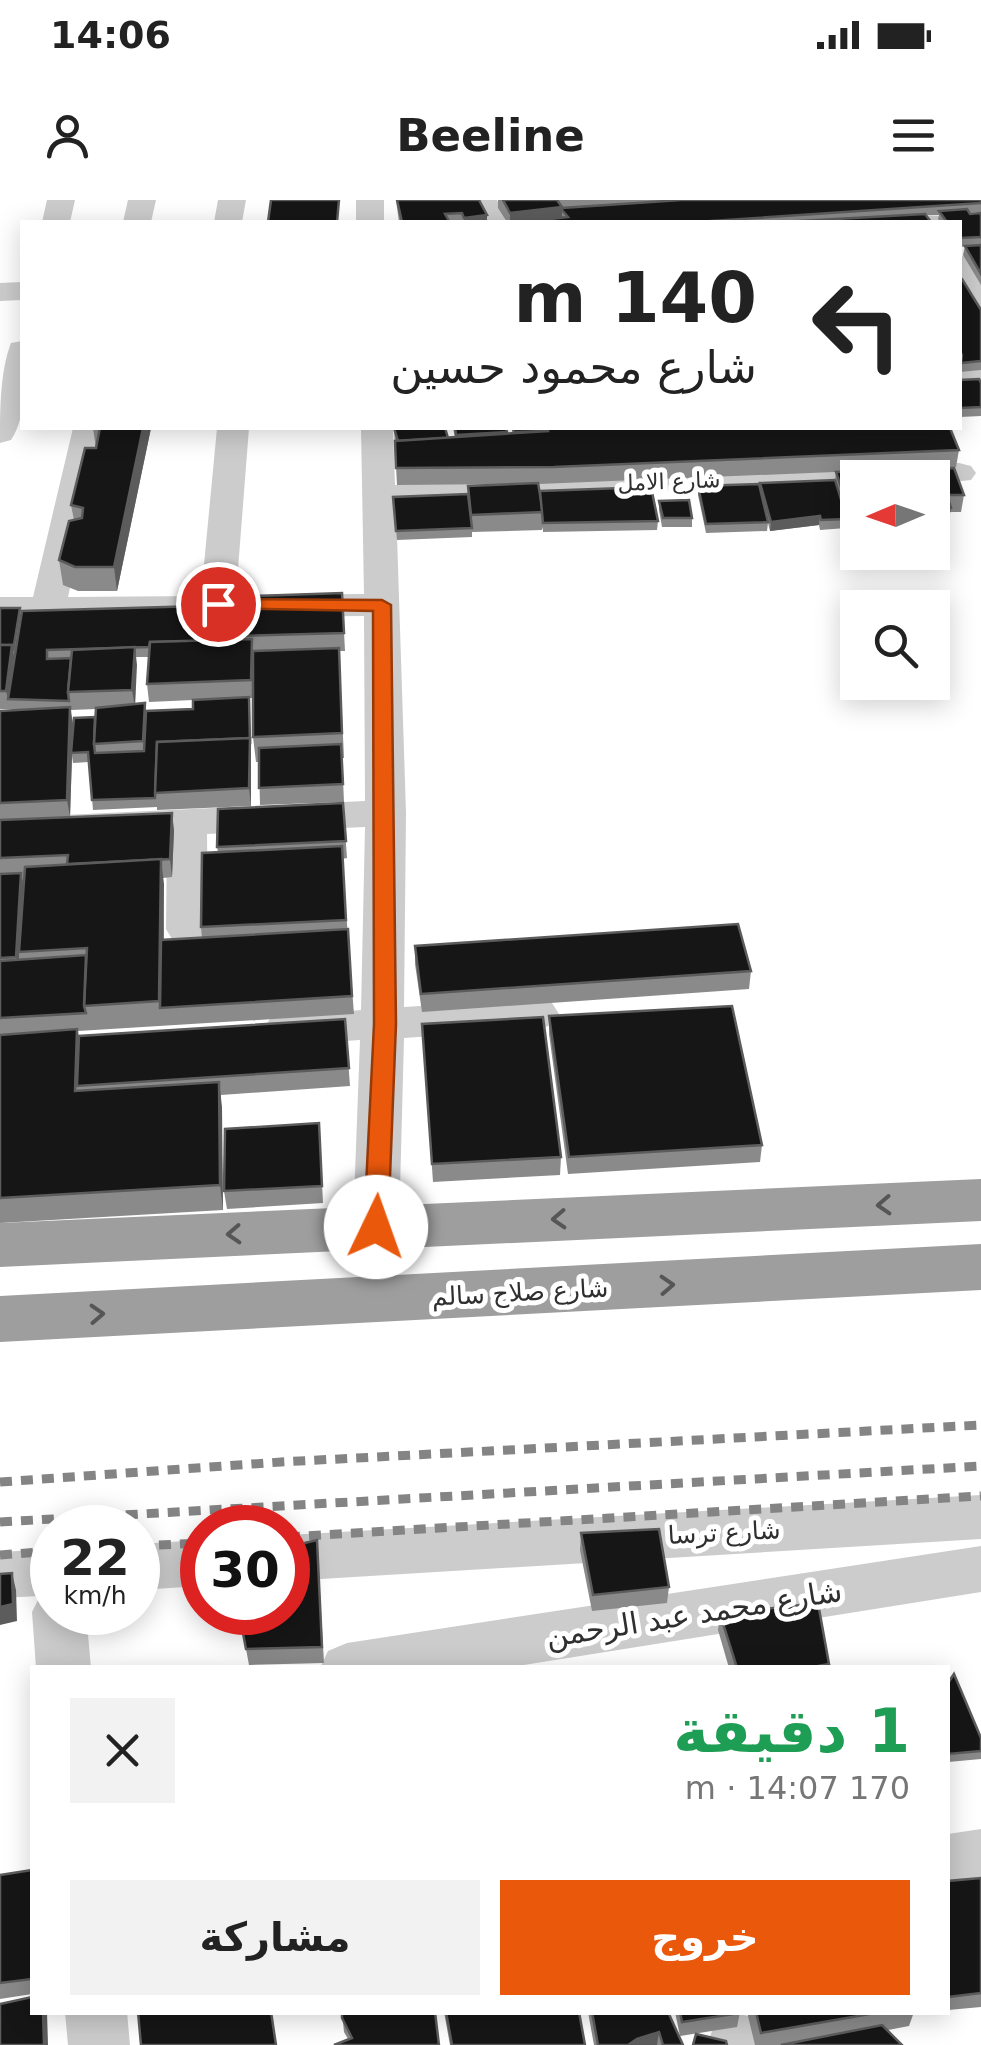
<!DOCTYPE html>
<html lang="ar">
<meta charset="utf-8">
<style>
:root{--surface:#fff;--page:#f2f2f2;--text:#222;--muted:#767676;--accent:#ea580c}
body{margin:0;font-family:"DejaVu Sans","Noto Naskh Arabic",sans-serif;background:var(--page);color:var(--text);direction:rtl;height:100vh;display:flex;flex-direction:column;font-size:38px;white-space:nowrap}
*{box-sizing:border-box;margin:0}
p{font-size:32px;color:var(--muted)}
.icon{flex:none;width:55px;height:55px;fill:none;stroke:currentColor;stroke-width:2;stroke-linecap:round;stroke-linejoin:round}
.map{position:relative;flex:1;overflow:hidden;direction:ltr}
.side{position:absolute;left:30px;top:1465px;width:920px;height:350px;display:flex;flex-direction:column;background:var(--surface);border-radius:0px;box-shadow:0 5px 25px #0003;direction:rtl}
.side>*{flex:none}
.hud{position:absolute;left:20px;top:20px;width:942px;height:210px;border-radius:0px;box-shadow:0 5px 25px #0003;direction:rtl;background:#fff;color:var(--text);overflow:hidden}
.needle{width:65px;rotate:268deg}
.buttons{position:absolute;left:840px;top:260px;display:grid;gap:20px}
.buttons a{display:grid;place-items:center;width:110px;height:110px;border-radius:0px;background:var(--surface);box-shadow:0 5px 25px #0003;font-size:50px}
.speed{position:absolute;left:30px;top:1305px;display:flex;gap:20px;font-size:50px;font-weight:700;text-align:center}
.speed>*{display:grid;place-content:center;width:130px;height:130px;border-radius:50%;background:var(--surface);box-shadow:0 5px 25px #0003;line-height:1}
.speed small{font-size:25px;font-weight:400}
.speed .limit{border:15px solid #d22;background:#fff;color:#111}
.pin{position:absolute;display:grid;place-items:center;width:85px;height:85px;color:#fff;margin:-42px;border:5px solid #fff;border-radius:50%;box-shadow:0 2px 10px #0007}
.me{position:absolute;width:110px;margin:-55px;rotate:3deg;stroke-linejoin:round;filter:drop-shadow(0 0 8px #0008)}
.turn{display:flex;align-items:center;gap:35px;height:210px;padding:0 40px;font-size:45px}
.turn .icon{width:130px;height:130px;stroke-width:2.5}
.turn b{display:block;font-size:70px;line-height:85px}
.round{display:grid;place-items:center;flex:none;width:105px;height:105px;border-radius:0px;background:var(--page)}
.overview{display:flex;align-items:center;justify-content:space-between;height:170px;padding:0 40px}
h1{font-size:60px;font-weight:700;line-height:75px;color:#1e9e55}
.action{display:flex;gap:20px;margin-top:auto;padding:20px 40px}
.action a{flex:1;height:115px;border-radius:0px;background:var(--accent);color:#fff;font-size:40px;font-weight:700;line-height:115px;text-align:center}
.action a+a{background:var(--page);color:var(--text)}
.status{display:flex;justify-content:space-between;align-items:center;height:70px;padding:0 50px;background:var(--surface);direction:ltr}
.status svg{height:28px;fill:currentColor}
header{display:flex;justify-content:space-between;align-items:center;height:130px;padding:0 40px;background:var(--surface);font-size:45px;font-weight:700}
.map>svg:first-child{display:block}
</style>
<div class="status"><b>14:06</b><svg viewBox="0 0 49 12"><path d="M0 12V9h3v3zM5 12V6h3v6zM10 12V3h3v9zM15 12V0h3v12zM26 1h20v11H26zM47 4h2v5h-2z"/></svg></div>
<header><svg class="icon" aria-label="menu" viewBox="0 0 24 24"><path d="M4 6h16M4 12h16M4 18h16"/></svg>Beeline<svg class="icon" aria-label="person" viewBox="0 0 24 24"><circle cx="12" cy="8" r="4"/><path d="M4 21q1-7 8-7t8 7"/></svg></header>
<div class="map">
<svg width="981" height="1845" viewBox="0 0 981 1845">
<rect width="100%" height="100%" fill="#fff"/>
<g fill="none" stroke-linecap="round" stroke-linejoin="round">
<g fill="#ccc" fill-rule="evenodd">
<polygon points="47,0 75,0 70,22 42,22"/>
<polygon points="128,0 156,0 151,22 123,22"/>
<polygon points="218,0 246,0 242,22 214,22"/>
<rect x="356" y="0" width="28" height="22"/>
<polygon points="469,0 497,0 507,22 479,22"/>
<polygon points="879,13 944,16 948,22 865,22 869,16"/>
<polygon points="960,55 970,58 981,75 981,109 970,106 960,90"/>
<polygon points="22,82 22,100 0,101 0,83"/>
<path d="M22 141C24 170 29 214 11 240L0 243C0 211 0 171 11 143Z"/>
<polygon points="981,169 981,187 960,188 960,170"/>
<polygon points="73,228 105,228 68,397 201,396 217,228 249,228 236,395 364,394 361,228 393,228 395,285 675,270 959,263 971,266 976,273 971,280 932,284 932,278 858,278 858,285 675,290 396,305 406,613 404,807 537,799 552,803 559,814 552,825 537,829 404,838 399,1027 393,1040 376,1045 359,1040 353,1027 360,840 285,845 270,841 263,830 270,819 361,810 365,627 207,634 208,729 202,739 187,743 172,739 166,729 167,636 0,644 0,618 365,601 364,416 0,419 0,397 33,397"/>
<polygon points="981,1295 981,1339 288,1381 288,1335"/>
<polygon points="202,1340 202,1386 138,1390 138,1344"/>
<polygon points="981,1346 981,1392 505,1468 320,1468 328,1451 347,1443"/>
<polygon points="52,1349 52,1412 86,1412 91,1468 36,1468 32,1412 40,1396 0,1398 0,1352"/>
<polygon points="981,1629 981,1685 948,1690 948,1634"/>
<polygon points="65,1812 127,1812 130,1845 68,1845"/>
<polygon points="735,1812 760,1820 769,1845 707,1845 716,1820"/>
</g>
<g fill="#9e9e9e" fill-rule="evenodd">
<polygon points="981,979 981,1021 0,1067 0,1023"/>
<polygon points="981,1044 981,1090 0,1142 0,1096"/>
</g>
<g stroke="#848484" stroke-width="9" stroke-dasharray="12 9" stroke-linecap="butt">
<polyline points="0,1282 281,1262 981,1225"/>
<polyline points="0,1322 981,1266"/>
<polyline points="288,1337 981,1296"/>
<polyline points="138,1346 202,1343"/>
<polyline points="0,1355 52,1351"/>
</g>
</g>
<g fill="#8a8a8a" fill-rule="evenodd">
<polygon points="396,0 479,0 487,22 399,22"/>
<polygon points="498,0 981,0 981,12 969,13 981,15 981,14 981,45 960,47 960,22 940,22 938,19 939,15 926,15 931,22 507,22 498,8"/>
<polygon points="981,45 981,85 963,55 965,46"/>
<polygon points="960,79 981,110 981,170 960,172"/>
<polygon points="981,178 981,216 960,217 960,180 980,182"/>
<polygon points="93,228 151,228 117,391 78,391 63,385 59,360 74,320 71,305 96,248"/>
<polygon points="394,228 448,238 455,237 453,228 506,228 507,234 513,233 511,228 950,228 959,250 956,267 539,284 540,291 658,321 657,330 543,332 543,327 542,330 472,332 472,337 397,340 393,297 468,294 468,286 504,284 397,285"/>
<polygon points="954,268 964,295 961,312 950,312 948,325 932,329 932,278 858,278 858,332 847,332 846,328 820,330 819,325 770,331 768,323 767,331 706,333 698,295 698,286 759,284 760,288 760,283 835,280 836,272"/>
<polygon points="659,301 692,318 692,327 662,327 659,310"/>
<path d="M342 393 345 451H339L344 558H342L344 602 260 605 259 562H256L253 537V498H249L251 606 157 610V607L93 610 89 562 73 563 72 556 70 617 172 613 174 631 172 677 163 678 164 740 202 738 201 727 218 652 217 647 343 603 347 658 342 659 354 814 78 831 79 836 345 819 350 886 221 895 223 1010 0 1023V511L33 509H0V408H20L21 415 200 406ZM136 457H149L147 484 149 502 193 500V509L146 511 145 503 135 504ZM96 509 95 517 73 525 71 510Z"/>
<polygon points="415,746 751,771 749,789 422,812 415,764"/>
<polygon points="549,816 762,945 760,962 568,974 549,834"/>
<polygon points="422,824 561,957 560,975 433,982"/>
<polygon points="319,923 323,1003 227,1009 224,991"/>
<polygon points="581,1333 669,1387 667,1403 592,1411 580,1350"/>
<polygon points="317,1340 324,1463 249,1465 239,1412"/>
<polygon points="720,1414 829,1464 828,1468 729,1468 718,1430"/>
<polygon points="948,1483 981,1538 981,1559 948,1562"/>
<polygon points="32,1670 32,1794 0,1799 0,1675"/>
<polygon points="981,1678 981,1807 948,1810 948,1681"/>
<polygon points="342,1812 439,1845 348,1839 344,1832"/>
<polygon points="444,1812 579,1812 585,1845 450,1845"/>
<polygon points="588,1812 668,1812 683,1845 594,1845"/>
<polygon points="675,1812 740,1812 737,1827 680,1836"/>
<polygon points="747,1812 914,1812 909,1826 888,1830 902,1845 755,1845"/>
</g>
<g fill="#5c5c5c">
<polygon points="562,7 562,22 510,22 510,13"/>
<polygon points="487,15 487,22 464,22 464,18"/>
<polygon points="143,228 151,228 117,391 114,367"/>
<polygon points="951,308 948,325 933,329 936,312"/>
<polygon points="820,316 819,325 770,331 771,322"/>
<polygon points="12,445 15,462 8,499 6,491"/>
<polygon points="135,447 137,465 135,507 132,490"/>
<polygon points="70,507 73,525 70,617 67,600"/>
<polygon points="250,538 251,556 251,606 249,588"/>
<polygon points="172,613 174,631 172,677 170,659"/>
<polygon points="161,659 164,684 163,808 160,808"/>
<polygon points="21,673 25,691 19,752 19,775 16,757"/>
<polygon points="219,882 222,907 223,1010 220,985"/>
<polygon points="12,1373 16,1390 17,1421 0,1425 0,1407"/>
<polygon points="43,1812 47,1812 48,1845 44,1845"/>
<polygon points="659,1832 657,1845 628,1845 637,1839"/>
</g>
<g fill="#161616" stroke="#5c5c5c" stroke-width="2.5">
<polygon points="271,0 339,0 337,22 268,22"/>
<polygon points="397,0 479,0 487,15 464,18 462,13 445,14 449,21 440,22 402,22"/>
<polygon points="503,0 557,0 562,7 510,13"/>
<polygon points="681,0 981,0 981,3 696,22 523,22 568,17 562,10 562,8"/>
<polygon points="967,9 970,14 980,13 981,15 981,37 960,38 960,22 947,22 939,11"/>
<polygon points="925,14 931,22 782,22"/>
<polygon points="981,45 981,74 965,46"/>
<polygon points="960,79 962,79 981,110 981,161 961,163 962,155 960,151"/>
<polygon points="979,179 981,183 981,207 960,208 960,180"/>
<polygon points="100,228 143,228 114,367 75,367 59,360 69,321 82,318 83,308 71,305 85,248 96,248"/>
<polygon points="394,228 445,228 448,238 398,241"/>
<polygon points="455,228 506,228 507,232 456,235"/>
<polygon points="513,228 547,228 547,231 514,232"/>
<polygon points="547,228 950,228 959,250 554,267 396,268 395,241 548,231"/>
<polygon points="954,268 964,295 947,295 951,308 936,312 932,312 932,278 858,278 858,286 841,287 836,272"/>
<polygon points="835,280 847,319 821,320 820,316 771,322 760,283"/>
<polygon points="538,283 543,312 471,315 468,286"/>
<polygon points="759,284 768,322 706,324 698,286"/>
<polygon points="651,287 658,321 543,323 540,291"/>
<polygon points="468,294 472,328 396,331 393,297"/>
<polygon points="858,295 858,314 849,315 844,296"/>
<polygon points="689,300 692,318 663,318 659,301"/>
<polygon points="342,393 344,433 199,437 201,398"/>
<polygon points="200,406 200,441 150,442 149,447 47,450 47,459 71,458 68,492 69,501 8,499 22,411"/>
<polygon points="0,408 20,408 13,451 12,445 0,445"/>
<polygon points="252,439 251,480 147,484 150,442"/>
<polygon points="0,445 12,445 6,491 0,491"/>
<polygon points="135,447 132,490 68,492 72,450"/>
<polygon points="339,448 342,533 253,537 253,451"/>
<polygon points="249,497 250,544 250,538 157,542 155,598 92,600 88,552 71,553 74,518 95,517 94,544 95,553 144,551 146,511 193,509 193,500"/>
<polygon points="145,503 143,541 94,544 96,508"/>
<polygon points="70,507 67,600 0,603 0,511"/>
<polygon points="250,538 249,588 155,593 157,542"/>
<polygon points="341,544 343,584 259,588 259,548"/>
<polygon points="343,603 346,641 217,647 218,609"/>
<polygon points="172,613 170,659 67,664 68,655 0,658 0,620"/>
<polygon points="342,646 346,720 201,727 202,653"/>
<polygon points="161,659 159,801 84,806 87,748 19,752 25,667"/>
<polygon points="21,673 16,757 0,758 0,674"/>
<polygon points="738,724 751,771 421,794 415,746"/>
<polygon points="348,729 352,796 160,808 161,740"/>
<polygon points="86,755 84,806 86,813 0,818 0,761"/>
<polygon points="732,806 762,945 569,957 549,816"/>
<polygon points="543,817 561,957 432,964 422,824"/>
<polygon points="345,819 349,868 77,886 79,836"/>
<polygon points="77,829 75,891 219,882 220,985 0,998 0,835"/>
<polygon points="319,923 322,986 224,991 225,929"/>
<polygon points="659,1329 669,1387 593,1395 581,1333"/>
<polygon points="317,1340 322,1447 246,1449 239,1412 288,1412 288,1347"/>
<polygon points="12,1373 13,1404 0,1407 0,1374"/>
<polygon points="818,1403 829,1464 807,1468 737,1468 720,1414"/>
<polygon points="954,1474 981,1538 981,1551 948,1554 948,1483"/>
<polygon points="32,1670 32,1779 0,1783 0,1675"/>
<polygon points="981,1678 981,1793 948,1797 948,1681"/>
<polygon points="32,1797 32,1812 43,1812 44,1845 0,1845 0,1804"/>
<polygon points="138,1812 271,1812 276,1845 141,1845"/>
<polygon points="342,1812 435,1812 439,1845 334,1845 352,1838 342,1818"/>
<polygon points="446,1812 579,1812 585,1845 452,1845"/>
<polygon points="592,1812 668,1812 683,1845 663,1845 659,1832 637,1839 628,1845 598,1845"/>
<polygon points="680,1812 740,1812 740,1813 682,1822"/>
<polygon points="756,1812 881,1812 761,1833"/>
<polygon points="882,1825 902,1845 781,1845"/>
<polygon points="696,1834 726,1841 727,1845 693,1845"/>
</g>
<defs><path id="oneway-chevron" d="M-2-3.5L2.5 0L-2 3.5" fill="none" stroke-width="1.6" stroke-linecap="round" stroke-linejoin="round" transform="scale(2.5)"/></defs>
<g stroke="#565656">
<use href="#oneway-chevron" transform="translate(884 1005) rotate(177)"/>
<use href="#oneway-chevron" transform="translate(559 1019) rotate(177)"/>
<use href="#oneway-chevron" transform="translate(234 1034) rotate(177)"/>
<use href="#oneway-chevron" transform="translate(667 1085) rotate(-3)"/>
<use href="#oneway-chevron" transform="translate(97 1114) rotate(-3)"/>
</g>
<polygon fill="#ea580c" stroke="#983908" stroke-width="2.5" points="218,399 382,400 391,405 396,824 388,1027 376,1036 364,1027 374,824 373,411 212,408 212,400"/>
<g text-anchor="middle" stroke-width="10" stroke-linejoin="round" paint-order="stroke">
<g font-size="22" fill="#2f2f2f" stroke="#fff">
<text transform="translate(669 281) rotate(-2)" y="8">شارع الامل</text>
</g>
<g font-size="25" fill="#2f2f2f" stroke="#fff">
<text transform="translate(520 1092) rotate(-3)" y="9">شارع صلاح سالم</text>
<text transform="translate(724 1332) rotate(-3)" y="9">شارع ترسا</text>
</g>
<g font-size="30" fill="#2f2f2f" stroke="#fff">
<text transform="translate(694 1414) rotate(-9)" y="10">شارع محمد عبد الرحمن</text>
</g>
</g>
</svg>
<div class="buttons">
<a><svg class="needle" viewBox="-14 -14 28 28"><path d="M0-13l5 13h-10z" fill="#e53935"/><path d="M0 13l5-13h-10z" fill="#767676"/></svg></a>
<a><svg class="icon" aria-label="search" viewBox="0 0 24 24"><circle cx="10" cy="10" r="6"/><path d="M15 15l6 6"/></svg></a>
</div>
<div class="speed"><div>22<small>km/h</small></div><div class="limit">30</div></div>
<div class="pin" style="left:218px;top:404px;background:#d93025"><svg class="icon" aria-label="arrive" viewBox="0 0 24 24"><path d="M6 21V4h12l-3 4 3 4H6"/></svg></div>
<svg class="me" style="left:376px;top:1027px" viewBox="-20 -20 40 40"><circle r="19" fill="#fff"/><path d="M0-13L10 11 0 6-10 11z" fill="#ea580c"/></svg>
<div class="hud">
<div class="turn"><svg class="icon" aria-label="left" viewBox="0 0 24 24"><path d="M17 20v-9H6M10 6l-5 5 5 5"/></svg><div><b>140 m</b>شارع محمود حسين</div></div>
</div>
<section class="side">
<div class="overview"><div><h1>1 دقيقة</h1><p>170 m · 14:07</p></div><a class="round"><svg class="icon" aria-label="close" viewBox="0 0 24 24"><path d="M6 6l12 12M18 6L6 18"/></svg></a></div>
<div class="action"><a>خروج</a><a>مشاركة</a></div>
</section>
</div>
